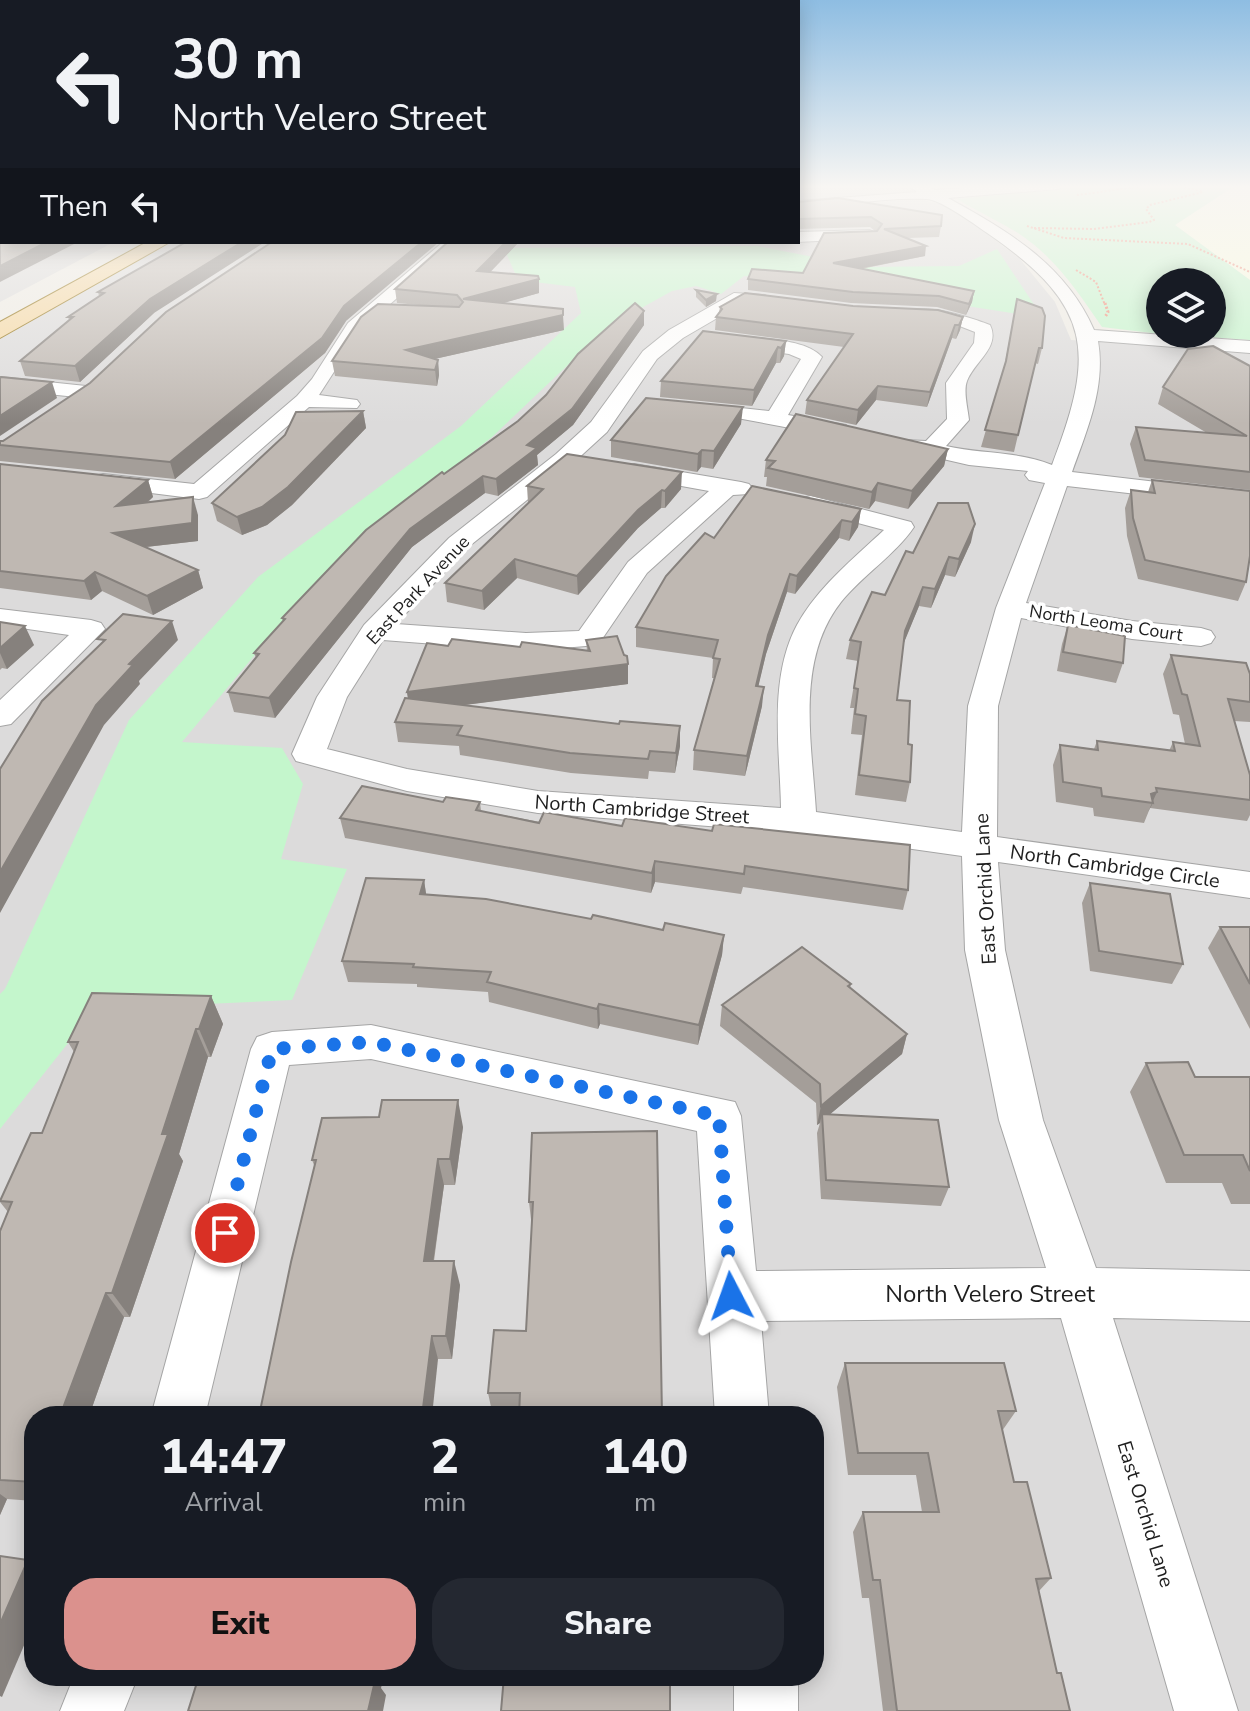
<!DOCTYPE html>
<style>
:root{--surface:#171b24;--page:#242831;--text:#f1f3f6;--muted:#9ea1a6;--accent:#db918d}
body{margin:0;font-family:"Nunito Sans",sans-serif;background:var(--page);color:var(--text);height:100vh;display:flex;flex-direction:column;font-size:30px;white-space:nowrap}
*{box-sizing:border-box;margin:0}
p{font-size:26px;color:var(--muted)}
.icon{flex:none;width:44px;height:44px;fill:none;stroke:currentColor;stroke-width:2;stroke-linecap:round;stroke-linejoin:round}
.map{position:relative;flex:1;overflow:hidden}
.details{position:absolute;left:24px;top:1406px;width:800px;height:280px;display:flex;flex-direction:column;background:var(--surface);border-radius:32px;box-shadow:0 4px 20px #0003}
.details>*{flex:none}
.guide{position:absolute;left:0px;top:0px;width:800px;height:244px;box-shadow:0 4px 20px #0003;background:#171b24;color:var(--text);overflow:hidden}
.tools{position:absolute;left:1146px;top:268px;display:grid;gap:16px}
.tools a{display:grid;place-items:center;width:80px;height:80px;border-radius:50%;background:var(--surface);box-shadow:0 4px 20px #0003;font-size:40px}
.pin{position:absolute;display:grid;place-items:center;width:68px;height:68px;color:#fff;margin:-34px;border:4px solid #fff;border-radius:50%;box-shadow:0 2px 8px #0007}
.me{position:absolute;width:88px;margin:-44px;rotate:356deg;stroke-linejoin:round;filter:drop-shadow(0 0 6px #0008)}
.turn{display:flex;align-items:center;gap:28px;height:168px;padding:0 40px;font-size:36px}
.turn .icon{width:104px;height:104px;stroke-width:2.5}
.turn b{display:block;font-size:56px;line-height:68px}
.then{display:flex;align-items:center;height:76px;padding:0 40px;background:#0003;gap:16px;font-size:30px}
.eta{display:flex;justify-content:space-evenly;align-items:center;height:136px;text-align:center}
.eta b{font-size:48px;font-weight:800;line-height:56px}
.primary-button{display:flex;gap:16px;margin-top:auto;padding:16px 40px}
.primary-button a{flex:1;height:92px;border-radius:32px;background:var(--accent);color:#111;font-size:32px;font-weight:800;line-height:92px;text-align:center}
.primary-button a+a{background:var(--page);color:var(--text)}
.map>svg:first-child{display:block}
</style>
<div class="map">
<svg width="1250" height="1711" viewBox="0 0 1250 1711">
<rect width="100%" height="100%" fill="#efece5"/>
<g fill="#dcdbdb" fill-rule="evenodd">
<polygon points="0,185 2,242 114,242 0,302"/>
<polygon points="798,185 904,185 913,189 909,193 798,201"/>
<path d="M919 199 941 204 968 220 1019 258 1055 302 1071 340 1250 352V1711H0V338L172 242H798V208ZM34 1416H814V1676H34Z"/>
</g>
<polygon fill="#fbfddf" points="1236,185 1250,185 1250,280 1175,225"/>
<g fill="#c4f6cc">
<path d="M1092 185H1236L1175 225 1250 280V340L1164 334H1212V282H1160V334L1102 327C1077 291 1056 258 1018 233 998 221 977 211 957 199Z"/>
<polygon points="757,246 865,267 959,266 997,249 1043,318 819,283 744,276 721,294 696,286 672,291 609,326 492,437 378,527 294,608 182,742 282,748 303,784 281,859 347,869 292,1000 95,1009 0,1129 0,994 5,989 129,720 258,577 461,426 581,313 575,287 518,280 504,248"/>
</g>
<g fill="none" stroke-linecap="round" stroke-linejoin="round">
<defs>
<g id="minor">
<path d="M908 185H925L935 190 1008 185H1065L1058 189 948 198C1007 230 1066 265 1094 330L1250 341V353L1098 341C1106 387 1087 430 1072 472L1250 493V507L1067 486 1026 603 1132 621 1201 628 1211 631 1215 637 1211 643 1201 646 1132 639 1021 618 998 706 997 837 1250 872V898L998 862 1005 950 1043 1120 1096 1268 1250 1271V1321L1113 1318 1238 1711H1174L1061 1318 761 1321 769 1416H715L697 1131 371 1059 289 1065 205 1416H151L251 1049 257 1037 272 1032 371 1025 735 1102 741 1116 756 1271 1046 1268 999 1120 965 950 962 856 799 833 538 813 407 791 296 761 292 754 317 697 364 625 449 538 556 454 591 422 643 351 669 330 734 293 765 295 774 300 765 305 743 303 683 338 657 359 607 432 572 464 467 548 396 624 526 633 579 631 628 562 709 491 626 476 622 471 626 466 634 464 741 482 749 484 753 489 749 494 733 495 647 573 598 645 526 651 383 640 347 697 327 749 407 769 538 791 781 808C780 750 768 679 797 625 818 587 853 559 884 530L802 508 799 503 802 498 811 496 911 522 914 527C895 555 863 575 841 602 795 660 812 744 816 812L962 832 968 706 996 608 1045 483 1029 480 1025 475 1028 471 969 465 904 450 901 445 904 440 926 441 947 419 946 383 974 343 975 332 957 325 909 318 906 314C921 301 972 318 990 325 1001 347 974 362 967 381 963 391 968 409 969 420L946 446C980 454 1019 451 1052 465 1095 353 1094 307 990 235 977 226 942 200 927 199 885 197 840 206 798 209V201L917 192Z"/>
<polygon points="870,230 878,235 875,238 798,242 798,232"/>
<polygon points="443,242 460,242 361,330 319,395 357,400 360,404 357,408 309,407 207,497 199,499 95,486 91,481 95,476 103,474 194,484 297,396 312,379 348,323"/>
<path d="M739 336C764 340 804 338 822 357L788 415 846 425 849 430 846 435 838 437 737 418 688 413 685 409 688 405 695 403 769 411 801 359 789 354 732 346 730 342Z"/>
<polygon points="0,377 86,386 96,392 86,398 0,389"/>
<polygon points="0,609 91,620 101,623 105,629 11,724 0,726 0,700 69,635 0,625"/>
<polygon points="74,1676 138,1676 124,1711 60,1711"/>
<rect x="734" y="1676" width="64" height="35"/>
</g>
<polygon id="major" points="147,242 170,242 0,338 0,322"/>
</defs>
<use href="#minor" stroke="#a5a5a5" stroke-width="2"/>
<use href="#major" stroke="#8f6d09" stroke-width="2"/>
<g stroke="#f18a73" stroke-width="2" stroke-dasharray="2 2" stroke-linecap="butt">
<polyline points="1027,226 1064,238 1188,244 1250,272"/>
<path d="M1034 228 1094 229 1149 222 1154 220 1146 209 1150 205 1203 192C1162 178 1118 191 1076 195"/>
<polyline points="1076,270 1096,282 1105,305"/>
</g>
<polyline stroke="#f18a73" stroke-width="3" stroke-dasharray="2 2" stroke-linecap="butt" points="1105,303 1108,312 1105,317"/>
<use href="#minor" fill="#fff" fill-rule="evenodd"/>
<use href="#major" fill="#f6d8a2" fill-rule="evenodd"/>
</g>
<g fill="#a49e99">
<polygon points="798,198 799,202 941,226 939,237 907,238 925,256 861,269 974,291 972,302 966,315 937,307 851,303 748,290 748,279 803,273 875,231 870,227 798,229"/>
<polygon points="186,242 154,313 80,382 25,376 20,361 69,320 68,317 99,296 98,292"/>
<polygon points="519,242 490,272 539,293 502,303 564,330 434,359 438,360 439,375 437,386 335,376 332,361 429,306 397,303 395,289"/>
<polygon points="696,290 716,301 706,307 696,297"/>
<polygon points="1017,299 1042,348 1038,364 1035,363 1014,452 981,447 1004,368"/>
<polygon points="853,306 963,317 960,330 956,339 952,338 927,407 876,400 856,425 805,414 807,400 844,347 715,330 716,317 719,312 720,307"/>
<polygon points="644,311 644,325 573,425 537,455 538,465 498,496 485,493 412,547 275,718 234,712 228,692 256,658 254,653 283,621 282,618 444,474 518,421"/>
<polygon points="346,321 325,353 175,479 0,461 0,441"/>
<polygon points="786,341 784,356 780,363 776,363 752,406 660,397 661,381"/>
<polygon points="1250,366 1250,490 1139,477 1130,444 1136,427 1207,433 1158,404 1163,387"/>
<polygon points="363,411 366,428 292,505 267,525 242,535 217,521 212,503"/>
<polygon points="741,424 713,469 701,467 697,472 611,457 611,440"/>
<polygon points="948,449 944,466 908,509 875,501 869,509 766,486 767,477 764,477 766,460"/>
<polygon points="0,464 148,480 153,497 147,503 198,515 198,541 146,547 198,570 203,588 153,615 102,591 91,600 0,588"/>
<polygon points="1152,480 1246,582 1238,601 1138,579 1127,536 1125,508 1131,490 1148,492"/>
<polygon points="527,486 681,489 665,508 661,508 638,528 578,595 517,578 484,610 447,602 445,583 528,503"/>
<polygon points="861,509 858,527 849,541 839,538 795,594 787,592 766,654 758,686 762,706 745,776 693,770 694,750 714,678 712,678 713,658 636,647 636,627 714,538"/>
<polygon points="971,542 955,577 945,575 931,608 919,606 903,644 897,700 908,744 910,782 906,802 855,795 862,735 851,734 854,708 850,708 858,661 846,659 850,640 885,595 913,553"/>
<polygon points="0,622 34,645 7,669 2,668 0,670"/>
<polygon points="1068,625 1123,663 1116,683 1057,671 1062,644"/>
<polygon points="586,640 628,684 463,705 619,724 680,726 680,746 675,773 649,771 648,779 571,773 460,755 459,746 398,742 395,722 408,698 407,692 448,646 587,651"/>
<polygon points="1171,655 1250,702 1250,722 1234,721 1250,775 1250,815 1247,821 1150,808 1144,823 1094,816 1093,808 1056,802 1053,765 1060,745 1094,749 1097,741 1169,751 1173,742 1185,744 1179,715 1173,714 1163,674"/>
<polygon points="443,802 480,802 481,811 908,890 903,910 743,887 741,894 655,882 651,893 345,838 340,818"/>
<polygon points="424,880 426,895 663,930 724,935 722,955 698,1045 600,1024 598,1029 489,1002 488,992 417,987 417,984 348,982 342,961"/>
<polygon points="1090,883 1183,964 1172,984 1090,971 1082,903"/>
<polygon points="1220,927 1250,927 1250,1029 1208,948"/>
<polygon points="851,984 850,988 907,1034 902,1054 830,1114 949,1187 941,1206 821,1199 817,1133 820,1123 817,1125 816,1103 720,1026 722,1005"/>
<polygon points="211,996 223,1024 211,1057 208,1057 179,1154 183,1161 130,1317 124,1317 89,1416 34,1416 34,1501 7,1499 0,1515 0,1231 8,1212 0,1202 42,1133 74,1052 68,1042"/>
<polygon points="1146,1063 1195,1077 1250,1077 1250,1204 1231,1204 1222,1183 1166,1183 1130,1092"/>
<polygon points="463,1127 455,1185 444,1185 434,1261 460,1285 452,1359 438,1359 314,1165 312,1160"/>
<polygon points="532,1133 662,1416 493,1416 488,1393 526,1331 532,1228 529,1202"/>
<polygon points="845,1363 1016,1411 1002,1431 1014,1482 1051,1578 1039,1591 1057,1673 1070,1711 883,1711 869,1598 862,1598 853,1532 863,1512 922,1512 916,1475 848,1475 837,1387"/>
</g>
<g fill="#86817d">
<polygon points="0,185 2,188 2,197 0,201"/>
<polygon points="47,242 78,242 0,282 0,266"/>
<polygon points="242,242 265,242 154,313 80,382 75,366 150,299"/>
<polygon points="422,242 439,242 346,321 325,353 175,479 170,462 344,306"/>
<polygon points="506,242 519,242 478,285 477,271"/>
<polygon points="926,246 925,256 832,274 833,263"/>
<polygon points="539,279 539,293 465,314 463,299"/>
<polygon points="974,291 972,302 966,315 969,304"/>
<polygon points="717,294 716,301 706,307 706,300"/>
<polygon points="644,311 644,325 573,425 537,455 538,465 498,496 496,479 527,445"/>
<polygon points="563,315 564,330 408,365 406,350"/>
<polygon points="963,317 960,330 956,339 959,325"/>
<polygon points="955,325 952,338 927,407 930,392"/>
<polygon points="786,341 784,356 780,363 781,348"/>
<polygon points="778,347 776,363 752,406 754,390"/>
<polygon points="438,360 439,375 437,386 435,370"/>
<polygon points="52,382 57,398 0,436 0,416"/>
<polygon points="878,386 876,400 856,425 858,410"/>
<polygon points="743,407 741,424 713,469 714,451"/>
<polygon points="363,411 366,428 292,505 267,525 242,535 237,517"/>
<polygon points="948,449 944,466 908,509 912,491"/>
<polygon points="702,450 701,467 697,472 698,454"/>
<polygon points="682,472 681,489 665,508 665,491"/>
<polygon points="483,476 485,493 412,547 275,718 269,698 410,529"/>
<polygon points="148,480 153,497 122,524 116,506"/>
<polygon points="878,483 875,501 869,509 872,492"/>
<polygon points="662,490 661,508 638,528 578,595 577,576 638,510"/>
<polygon points="193,497 198,515 198,541 119,550 113,533"/>
<polygon points="861,509 858,527 849,541 852,522"/>
<polygon points="842,520 839,538 795,594 797,576"/>
<polygon points="975,524 971,542 955,577 959,559"/>
<polygon points="949,557 945,575 931,608 935,589"/>
<polygon points="515,559 517,578 484,610 482,591"/>
<polygon points="198,570 203,588 153,615 147,596"/>
<polygon points="95,572 102,591 91,600 84,581"/>
<polygon points="790,574 787,592 766,654 754,705 756,686 768,635"/>
<polygon points="923,587 919,606 901,650 905,631"/>
<polygon points="172,621 178,640 139,681 140,684 104,725 0,913 0,872 96,705 129,664"/>
<polygon points="25,626 34,645 7,669 0,653 0,648"/>
<polygon points="628,664 628,684 410,712 407,692"/>
<polygon points="764,687 762,706 745,776 747,756"/>
<polygon points="680,726 680,746 675,773 676,753"/>
<polygon points="1157,792 1148,812 1153,803 1151,794"/>
<polygon points="655,861 655,882 651,893 652,873"/>
<polygon points="424,880 427,900 420,894"/>
<polygon points="724,935 722,955 698,1045 699,1025"/>
<polygon points="211,996 223,1024 211,1057 199,1029"/>
<polygon points="599,1004 600,1024 598,1029 597,1009"/>
<polygon points="196,1029 208,1057 179,1154 183,1161 130,1317 112,1293"/>
<polygon points="907,1034 902,1054 822,1121 822,1114 820,1123 817,1125 821,1106"/>
<polygon points="458,1100 463,1127 455,1185 450,1159"/>
<polygon points="438,1159 444,1185 430,1285 424,1261"/>
<polygon points="454,1261 460,1285 452,1359 446,1336"/>
<polygon points="106,1293 124,1317 89,1416 60,1416"/>
<polygon points="432,1336 438,1359 432,1416 422,1416"/>
<polygon points="0,1494 7,1499 0,1515"/>
<polygon points="28,1560 34,1564 34,1622 2,1697 0,1696 0,1624"/>
<polygon points="368,1676 384,1676 381,1688 386,1695 383,1711 368,1711"/>
</g>
<g fill="#bfb8b2" stroke="#86817d" stroke-width="2">
<polygon points="798,198 799,202 838,198 942,215 941,226 884,229 926,246 833,263 974,291 969,304 939,296 853,292 748,279 752,269 803,273 824,233 877,231 882,224 871,217 798,219"/>
<polygon points="0,227 2,227 2,242 47,242 0,266"/>
<polygon points="186,242 242,242 150,299 75,366 20,361 73,317 68,317 104,293 98,292"/>
<polygon points="272,242 422,242 344,306 322,338 170,462 0,445 0,441 3,441 90,383 166,312"/>
<polygon points="448,242 506,242 477,271 538,276 539,279 463,299 563,309 563,315 406,350 438,360 435,370 332,361 361,317 378,304 459,307 463,302 457,295 395,289"/>
<polygon points="696,290 717,294 706,300"/>
<polygon points="745,293 853,306 938,310 963,317 959,325 955,325 930,392 878,386 858,410 807,400 853,334 716,317 722,309 720,307"/>
<polygon points="1017,299 1042,308 1045,316 1042,348 1039,348 1018,435 985,430 1006,361"/>
<polygon points="635,303 644,311 572,409 527,445 537,448 496,479 483,476 410,529 269,698 228,692 259,654 254,653 285,619 282,618 366,530 442,472 444,474 518,421 546,395 578,354"/>
<polygon points="703,331 786,341 781,348 778,347 754,390 661,381"/>
<polygon points="1213,346 1250,366 1250,472 1145,460 1136,427 1247,436 1163,387 1188,349"/>
<polygon points="1,377 52,382 0,416 0,378"/>
<polygon points="646,398 743,407 714,451 702,450 698,454 611,440"/>
<polygon points="363,411 288,487 262,507 237,517 212,503 285,435 296,412"/>
<polygon points="796,414 948,449 912,491 878,483 872,492 768,468 775,461 766,460"/>
<polygon points="567,454 682,472 665,491 662,490 638,510 577,576 515,559 482,591 445,583 543,489 527,486"/>
<polygon points="0,464 148,480 116,506 193,497 192,523 113,533 198,570 147,596 95,572 84,581 0,571"/>
<polygon points="1152,480 1250,491 1250,556 1246,582 1145,560 1133,518 1131,490 1155,493"/>
<polygon points="752,486 861,509 852,522 842,520 797,576 790,574 768,635 756,686 764,687 747,756 694,750 720,659 713,658 718,640 636,627 666,576 705,533 714,538"/>
<polygon points="938,503 968,503 975,524 959,559 949,557 935,589 923,587 905,631 897,700 910,701 908,744 912,745 910,782 859,775 866,716 855,714 858,689 854,688 861,642 850,640 872,592 885,595 906,551 913,553"/>
<polygon points="123,614 172,621 129,664 133,665 96,705 0,872 0,769 42,701 105,640 97,639"/>
<polygon points="0,622 25,626 0,648"/>
<polygon points="1068,625 1125,636 1123,663 1063,652"/>
<polygon points="617,636 624,655 627,656 628,664 407,692 427,643 448,646 452,639 520,647 522,642 590,651 586,640"/>
<polygon points="1171,655 1246,663 1250,674 1250,702 1228,699 1250,775 1250,800 1156,788 1157,792 1151,794 1153,803 1102,796 1101,788 1063,782 1060,745 1098,750 1097,741 1175,751 1173,742 1200,746 1187,695 1182,694"/>
<polygon points="405,698 619,724 620,721 680,726 676,753 650,751 648,759 570,753 457,735 462,726 395,722"/>
<polygon points="362,786 443,802 446,797 480,802 476,810 539,823 544,812 622,826 625,818 712,831 714,824 910,845 908,890 745,866 744,874 655,861 652,873 340,818"/>
<polygon points="366,878 424,880 420,894 486,899 591,919 593,915 663,930 665,923 724,935 699,1025 599,1004 597,1009 487,982 491,972 413,967 414,964 342,961"/>
<polygon points="1090,883 1170,894 1183,964 1099,951"/>
<polygon points="1220,927 1250,927 1250,984"/>
<polygon points="802,947 851,984 848,986 907,1034 821,1106 820,1084 722,1005"/>
<polygon points="92,993 211,996 199,1029 196,1029 162,1134 168,1134 112,1293 106,1293 60,1416 34,1416 34,1482 0,1480 0,1231 12,1202 0,1201 31,1133 42,1133 78,1042 68,1042"/>
<polygon points="1188,1062 1195,1077 1250,1077 1250,1171 1243,1155 1184,1155 1146,1063"/>
<polygon points="382,1100 458,1100 450,1159 438,1159 424,1261 454,1261 446,1336 432,1336 422,1416 259,1416 291,1262 316,1160 312,1160 322,1118 379,1117"/>
<polygon points="822,1114 938,1120 949,1187 826,1180"/>
<polygon points="657,1131 662,1416 519,1416 520,1393 488,1393 494,1330 526,1331 533,1202 529,1202 532,1133"/>
<polygon points="845,1363 1004,1363 1016,1411 998,1411 1014,1482 1027,1482 1051,1578 1036,1579 1057,1673 1061,1673 1070,1711 897,1711 880,1580 873,1580 863,1512 939,1512 928,1453 858,1453"/>
<polygon points="0,1556 28,1560 0,1624"/>
<polygon points="199,1676 368,1676 367,1679 375,1681 368,1711 188,1711"/>
<polygon points="504,1676 670,1676 670,1711 501,1711"/>
</g>
<linearGradient id="sky" x2="0" y2="1"><stop stop-color="#8ebde2"/><stop offset="0.44" stop-color="#f8f6f3"/><stop offset="1" stop-color="#f8f6f3" stop-opacity="0"/></linearGradient>
<rect width="1250" height="424" fill="url(#sky)"/>
<g fill="none" stroke-linecap="round" stroke-linejoin="round">
<polyline stroke="#1a73e8" stroke-width="14" stroke-dasharray="0 25.2" points="225,1233 272,1049 371,1042 719,1116 731,1296"/>
</g>
<g text-anchor="middle" stroke-width="7" stroke-linejoin="round" paint-order="stroke">
<g font-size="18" fill="#1e1e1e" stroke="#fff">
<text transform="translate(418 590) rotate(-47)" y="6">East Park Avenue</text>
<text transform="translate(1106 623) rotate(9)" y="6">North Leoma Court</text>
</g>
<g font-size="20" fill="#1e1e1e" stroke="#fff">
<text transform="translate(642 809) rotate(4)" y="7">North Cambridge Street</text>
<text transform="translate(1115 866) rotate(8)" y="7">North Cambridge Circle</text>
<text transform="translate(985 889) rotate(-93)" y="7">East Orchid Lane</text>
<text transform="translate(1146 1514) rotate(73)" y="7">East Orchid Lane</text>
</g>
<g font-size="24" fill="#1e1e1e" stroke="#fff">
<text x="990" y="1302">North Velero Street</text>
</g>
</g>
</svg>
<div class="tools">
<a><svg class="icon" aria-label="layers" viewBox="0 0 24 24"><path d="M12 4l9 5-9 5-9-5zM3 14l9 5 9-5"/></svg></a>
</div>
<div class="pin" style="left:225px;top:1233px;background:#d93025"><svg class="icon" aria-label="arrive" viewBox="0 0 24 24"><path d="M6 21V4h12l-3 4 3 4H6"/></svg></div>
<svg class="me" style="left:731px;top:1296px" viewBox="-20 -20 40 40"><path d="M0-17L14 15 0 8-14 15z" fill="#1a73e8" stroke="#fff" stroke-width="4"/></svg>
<div class="guide">
<div class="turn"><svg class="icon" aria-label="left" viewBox="0 0 24 24"><path d="M17 20v-9H6M10 6l-5 5 5 5"/></svg><div><b>30 m</b>North Velero Street</div></div>
<div class="then">Then<svg class="icon" aria-label="left" viewBox="0 0 24 24"><path d="M17 20v-9H6M10 6l-5 5 5 5"/></svg></div>
</div>
<section class="details">
<div class="eta">
<div><b>14:47</b><p>Arrival</p></div>
<div><b>2</b><p>min</p></div>
<div><b>140</b><p>m</p></div>
</div>
<div class="primary-button"><a>Exit</a><a>Share</a></div>
</section>
</div>
